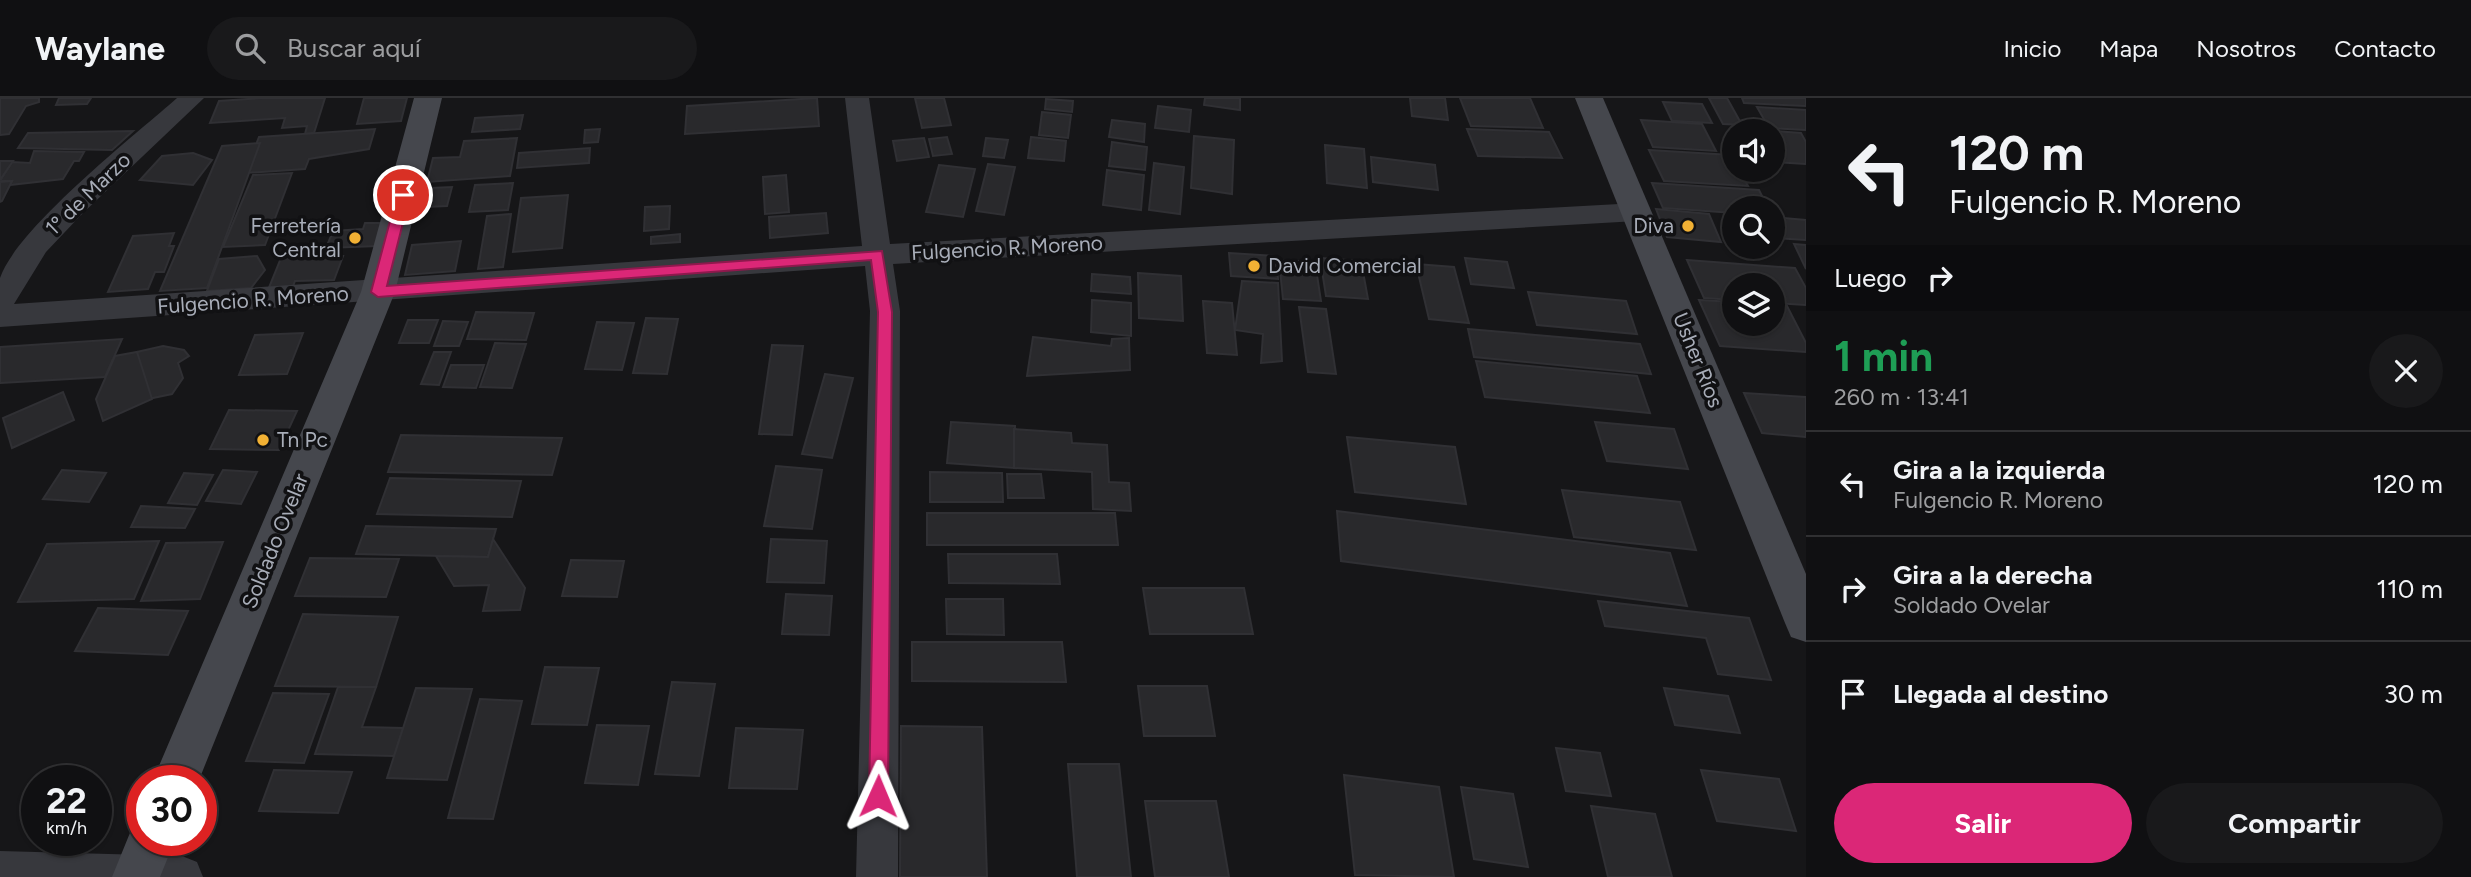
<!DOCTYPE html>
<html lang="es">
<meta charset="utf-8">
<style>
:root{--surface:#101012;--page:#19191b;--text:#f1f3f6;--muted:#9c9d9f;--line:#303032;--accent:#db2777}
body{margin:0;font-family:Figtree,sans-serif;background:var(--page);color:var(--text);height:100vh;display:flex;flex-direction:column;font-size:26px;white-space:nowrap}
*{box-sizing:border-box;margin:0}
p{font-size:23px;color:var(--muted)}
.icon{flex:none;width:38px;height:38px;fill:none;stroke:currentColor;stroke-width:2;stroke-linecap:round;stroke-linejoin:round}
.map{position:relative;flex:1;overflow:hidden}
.drawer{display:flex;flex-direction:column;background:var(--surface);width:665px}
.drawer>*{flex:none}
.guide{background:#101012;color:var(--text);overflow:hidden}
.tools{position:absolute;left:1722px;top:21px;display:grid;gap:14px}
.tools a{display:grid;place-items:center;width:63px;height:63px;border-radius:50%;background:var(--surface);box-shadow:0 2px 5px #0004,0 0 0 2px var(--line);font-size:35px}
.speed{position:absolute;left:21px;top:667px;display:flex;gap:14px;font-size:35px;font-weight:700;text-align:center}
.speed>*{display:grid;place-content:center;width:91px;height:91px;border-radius:50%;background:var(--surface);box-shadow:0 2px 5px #0004,0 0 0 2px var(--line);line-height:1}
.speed small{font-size:18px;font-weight:400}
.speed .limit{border:10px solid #d22;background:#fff;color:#111}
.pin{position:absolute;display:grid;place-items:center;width:60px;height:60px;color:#fff;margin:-30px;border:4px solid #fff;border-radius:50%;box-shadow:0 2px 7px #0007}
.me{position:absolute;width:77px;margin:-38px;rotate:1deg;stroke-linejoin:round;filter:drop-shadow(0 0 5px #0008)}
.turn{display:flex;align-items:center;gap:24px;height:147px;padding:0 28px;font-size:32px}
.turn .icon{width:91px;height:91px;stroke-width:2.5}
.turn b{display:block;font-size:49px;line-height:60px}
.then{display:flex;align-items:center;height:66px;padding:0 28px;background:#0003;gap:14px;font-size:26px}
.round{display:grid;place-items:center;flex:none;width:74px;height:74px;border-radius:37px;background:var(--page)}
.head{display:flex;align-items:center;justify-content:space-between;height:119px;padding:0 28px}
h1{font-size:42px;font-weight:700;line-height:52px;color:#1e9e55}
.button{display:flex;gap:14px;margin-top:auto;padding:14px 28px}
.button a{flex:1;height:80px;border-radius:42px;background:var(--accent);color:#fff;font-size:28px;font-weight:700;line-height:80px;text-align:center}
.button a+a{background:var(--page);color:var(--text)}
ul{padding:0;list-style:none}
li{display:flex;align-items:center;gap:21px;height:105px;padding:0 28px;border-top:2px solid var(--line)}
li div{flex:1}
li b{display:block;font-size:26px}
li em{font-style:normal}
header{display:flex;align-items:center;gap:42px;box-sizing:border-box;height:98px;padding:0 35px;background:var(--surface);border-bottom:2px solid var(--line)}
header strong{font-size:33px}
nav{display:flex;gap:38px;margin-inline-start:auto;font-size:24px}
.search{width:490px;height:63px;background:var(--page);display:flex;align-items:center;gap:18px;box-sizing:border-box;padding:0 24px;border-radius:38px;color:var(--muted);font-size:26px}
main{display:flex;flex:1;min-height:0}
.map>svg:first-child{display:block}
</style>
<header>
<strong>Waylane</strong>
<div class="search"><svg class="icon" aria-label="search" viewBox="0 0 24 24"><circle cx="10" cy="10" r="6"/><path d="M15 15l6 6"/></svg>Buscar aquí</div>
<nav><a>Inicio</a><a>Mapa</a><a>Nosotros</a><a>Contacto</a></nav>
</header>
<main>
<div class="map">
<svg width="1806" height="779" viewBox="0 0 1806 779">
<rect width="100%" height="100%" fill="#161618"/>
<g fill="#29292c" stroke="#303034" stroke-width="2">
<polygon points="0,0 39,0 39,4 26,8 9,36 0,37"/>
<polygon points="59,0 91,0 87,6 56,7"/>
<polygon points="262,0 325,0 314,35 305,36 307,28 282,30 285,20 210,25 219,3"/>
<polygon points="364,0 407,0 401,23 357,26"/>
<polygon points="817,0 819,28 685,36 687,8"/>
<polygon points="915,0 944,0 951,27 922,30"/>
<polygon points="1205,0 1240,0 1240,12 1204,7"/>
<polygon points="1410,0 1445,0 1448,22 1412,18"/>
<polygon points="1460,0 1530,0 1543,30 1471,28"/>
<polygon points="1709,0 1727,0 1742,27 1723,26"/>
<polygon points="1742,0 1806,0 1806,8 1744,5"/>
<polygon points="1046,1 1073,3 1072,14 1045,11"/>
<polygon points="1663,4 1702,6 1712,25 1672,23"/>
<polygon points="1158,8 1191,12 1189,34 1155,30"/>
<polygon points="1757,9 1806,12 1806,32 1769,30"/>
<polygon points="1042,14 1071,17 1068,40 1039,37"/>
<polygon points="523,17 520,31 472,34 475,20"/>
<polygon points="1112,22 1145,26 1144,44 1109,39"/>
<polygon points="1641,22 1702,26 1716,53 1653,49"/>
<polygon points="375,31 369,51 309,61 305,71 245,75 259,39"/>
<polygon points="600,31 598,44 584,45 585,32"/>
<polygon points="1467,31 1549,34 1562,60 1478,58"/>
<polygon points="133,33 112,52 18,50 28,35"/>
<polygon points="1773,33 1801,35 1806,44 1806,66 1774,64"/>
<polygon points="1194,38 1234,42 1232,96 1191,90"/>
<polygon points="947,39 952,56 933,58 929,41"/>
<polygon points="1031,39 1066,43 1064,63 1028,60"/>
<polygon points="517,40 510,78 427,84 433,60 460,59 464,43"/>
<polygon points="924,40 929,59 897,63 893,43"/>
<polygon points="986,40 1008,42 1004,60 983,58"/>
<polygon points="1112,44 1147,49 1145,72 1109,68"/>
<polygon points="260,45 207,190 160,193 222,48"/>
<polygon points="1325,47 1364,51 1367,90 1327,85"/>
<polygon points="590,50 589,65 517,70 519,55"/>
<polygon points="1649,52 1731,57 1734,72 1739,72 1748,88 1664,83"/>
<polygon points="34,53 84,54 79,63 74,63 63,81 10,87 12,83 0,83 12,64 30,65"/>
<polygon points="193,55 212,62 193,87 140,82 162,58"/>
<polygon points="1371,59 1435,67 1438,92 1373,84"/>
<polygon points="0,63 13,63 0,82"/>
<polygon points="1154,65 1184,69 1180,116 1149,112"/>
<polygon points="988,66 1015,69 1004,117 976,113"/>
<polygon points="939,67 975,71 963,119 926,114"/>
<polygon points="1107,72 1144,77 1141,112 1103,107"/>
<polygon points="292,75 265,147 223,149 253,77"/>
<polygon points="786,77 789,114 765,116 763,79"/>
<polygon points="12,83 2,103 0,104 0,84"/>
<polygon points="513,85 508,112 469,114 475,87"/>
<polygon points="1652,85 1759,92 1768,110 1734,110 1734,115 1663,110"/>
<polygon points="452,89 447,108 426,109 431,90"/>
<polygon points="568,97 562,150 513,154 521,100"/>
<polygon points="670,108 669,131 644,133 645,109"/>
<polygon points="1656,111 1709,116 1721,144 1667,139"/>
<polygon points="826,115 828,135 770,140 769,119"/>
<polygon points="511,116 503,169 478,171 487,118"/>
<polygon points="1773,119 1806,122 1806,142 1773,140"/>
<polygon points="365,125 386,125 378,148 326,150 333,133 363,131"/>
<polygon points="174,135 169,148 174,148 164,174 155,174 148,191 108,194 133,138"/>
<polygon points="680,136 680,144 651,146 651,139"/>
<polygon points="461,143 455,173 405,177 412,147"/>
<polygon points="1794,146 1806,147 1806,171"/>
<polygon points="308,154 306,160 343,158 334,182 295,183 292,191 268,192 283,155"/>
<polygon points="1229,155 1276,158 1278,181 1231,178"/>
<polygon points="257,158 265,172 251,190 207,193 219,161"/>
<polygon points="1320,160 1361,163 1368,201 1326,198"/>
<polygon points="1465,160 1507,164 1514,190 1471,186"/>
<polygon points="1279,162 1315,164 1321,203 1283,201"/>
<polygon points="1687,162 1795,170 1806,190 1806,207 1773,205 1773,187 1734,187 1734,202 1704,200"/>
<polygon points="1416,166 1454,169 1469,225 1429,221"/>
<polygon points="1138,175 1181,178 1183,223 1139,220"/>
<polygon points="1092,176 1130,179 1131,196 1091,193"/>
<polygon points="1242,183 1278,185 1282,263 1261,265 1263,236 1235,232"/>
<polygon points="1528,194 1626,203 1637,236 1537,227"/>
<polygon points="1092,202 1131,205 1131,238 1091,234"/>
<polygon points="1699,202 1734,204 1734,226 1773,226 1773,207 1787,208 1806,245 1806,254 1720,248"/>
<polygon points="1203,203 1232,205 1237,257 1207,255"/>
<polygon points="1299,209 1326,211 1336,276 1308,274"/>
<polygon points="476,214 534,215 526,242 467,241"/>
<polygon points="646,220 678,221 667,276 633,275"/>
<polygon points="408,222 438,222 429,245 399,245"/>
<polygon points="443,223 468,224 459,248 434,248"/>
<polygon points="597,224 634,225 622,272 585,271"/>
<polygon points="1468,231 1640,246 1651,276 1474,259"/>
<polygon points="303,235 287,276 239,277 255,237"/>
<polygon points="1033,239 1111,248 1112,241 1129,240 1130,272 1027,278"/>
<polygon points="122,241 105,279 0,285 0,249"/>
<polygon points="495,245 526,246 512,290 480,289"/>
<polygon points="772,247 803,248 792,337 759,336"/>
<polygon points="163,248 184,252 189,258 178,265 183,280 172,296 148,301 141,277 124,263 137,254"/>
<polygon points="137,254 152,301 103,323 96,301 115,258"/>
<polygon points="434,254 451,254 439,287 421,286"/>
<polygon points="1476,263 1637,278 1650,315 1485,299"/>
<polygon points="451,267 484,267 476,290 443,289"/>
<polygon points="825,276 853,280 832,360 802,356"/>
<polygon points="63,294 74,322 12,350 3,320"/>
<polygon points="1744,295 1806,299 1806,339 1762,335"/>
<polygon points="229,312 297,313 279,352 210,351"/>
<polygon points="951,324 1015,328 1014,370 947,365"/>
<polygon points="1595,324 1674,331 1688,371 1607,363"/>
<polygon points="1014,331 1071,335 1072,345 1107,347 1109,384 1129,385 1131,413 1093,411 1092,374 1014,370"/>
<polygon points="401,337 562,340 552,377 388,374"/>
<polygon points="1347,339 1455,349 1466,406 1355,394"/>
<polygon points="776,368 822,372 812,431 764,428"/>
<polygon points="62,372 106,375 89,404 43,401"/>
<polygon points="223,372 257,374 241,406 206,403"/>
<polygon points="930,374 1002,375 1003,404 930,404"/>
<polygon points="184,375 213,377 197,407 168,405"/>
<polygon points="1007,376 1041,376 1044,400 1008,400"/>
<polygon points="390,380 521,383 512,419 377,416"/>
<polygon points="1562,392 1680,404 1696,452 1574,439"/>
<polygon points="141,408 195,411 185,430 131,429"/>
<polygon points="1337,413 1670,455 1687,508 1341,463"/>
<polygon points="927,415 1115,415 1118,447 927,447"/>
<polygon points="366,428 496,431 488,459 356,456"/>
<polygon points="493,441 525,490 520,512 483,513 489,487 454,488 436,458 488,459"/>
<polygon points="771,441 827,443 824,485 767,484"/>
<polygon points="159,443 134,501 18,504 47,446"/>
<polygon points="223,444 200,501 141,503 166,445"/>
<polygon points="948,456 1057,456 1060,486 949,485"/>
<polygon points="310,460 399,461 386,499 295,498"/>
<polygon points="571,462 624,463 617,499 562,498"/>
<polygon points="1143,490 1244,490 1253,536 1150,536"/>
<polygon points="786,496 832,498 829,537 782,536"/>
<polygon points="946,501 1003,501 1004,537 947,536"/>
<polygon points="1598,503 1749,520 1771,582 1718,576 1706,540 1605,528"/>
<polygon points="98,510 188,513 168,557 75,553"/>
<polygon points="303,516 398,519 376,589 275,588"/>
<polygon points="912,544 1062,544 1066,584 912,583"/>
<polygon points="545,569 599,570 587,627 532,626"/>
<polygon points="672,584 715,586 699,678 655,676"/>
<polygon points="1138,588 1207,588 1215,638 1144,638"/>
<polygon points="338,589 376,589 362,629 403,630 394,658 315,656"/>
<polygon points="416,590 472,591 447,682 387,680"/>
<polygon points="1664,590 1728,598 1740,635 1675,627"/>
<polygon points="273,595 329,596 304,665 246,663"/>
<polygon points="480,601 522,603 493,721 448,720"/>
<polygon points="597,627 649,628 638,687 585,685"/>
<polygon points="901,628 982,629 987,779 900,779"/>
<polygon points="736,630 803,632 797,691 729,690"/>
<polygon points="1556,650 1600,655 1611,698 1566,693"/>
<polygon points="1068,666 1119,666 1131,779 1077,779"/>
<polygon points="274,672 352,674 338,715 259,713"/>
<polygon points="1701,672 1779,681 1796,733 1717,723"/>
<polygon points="1344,677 1439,689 1454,779 1355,777"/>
<polygon points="1461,689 1513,696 1528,769 1474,761"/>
<polygon points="1145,703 1216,703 1229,779 1155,779"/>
<polygon points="1591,708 1655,716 1672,779 1608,779"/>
</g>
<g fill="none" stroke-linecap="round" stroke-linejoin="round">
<g fill="#37383d" fill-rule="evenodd">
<path d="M177 0H204L82 116 46 154 14 206 862 148 845 0H869L890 146 1637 105 1647 107 1651 114 1647 121 1637 123 893 166 900 213 898 779H856L870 213 865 168 0 229C0 215 0 194 0 180 17 130 134 38 177 0Z"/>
<polygon points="0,753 182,758 197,764 203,779 0,779"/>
</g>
<g fill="#45474d" fill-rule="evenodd">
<polygon points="414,0 442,0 395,194 199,682 153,682 361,194"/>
<polygon points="1575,0 1603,0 1806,476 1806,544 1791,539 1785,525"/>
<polygon points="142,722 142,742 175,742 160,779 112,779 134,725"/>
</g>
</g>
<polygon fill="#db2777" stroke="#8e194d" stroke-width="2" points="403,93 410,97 387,188 882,153 892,214 888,698 885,705 878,708 872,705 869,698 878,214 871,162 378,199 371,194 397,97"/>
<g fill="#f2b134" stroke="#111113" stroke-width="2.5">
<circle cx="1688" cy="128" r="7"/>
<circle cx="355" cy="140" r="7"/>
<circle cx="1254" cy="168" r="7"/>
<circle cx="263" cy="342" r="7"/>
</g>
<g text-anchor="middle" stroke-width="7" stroke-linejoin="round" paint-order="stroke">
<g font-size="21" fill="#a8adb8" stroke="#111113">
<text transform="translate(88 96) rotate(-44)" y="7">1º de Marzo</text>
<text transform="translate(1007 150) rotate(-3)" y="7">Fulgencio R. Moreno</text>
<text transform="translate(253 202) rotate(-4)" y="7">Fulgencio R. Moreno</text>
<text transform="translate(1698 262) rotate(68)" y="7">Usher Ríos</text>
<text transform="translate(275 443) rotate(-68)" y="7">Soldado Ovelar</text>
</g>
<g font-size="21" fill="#a8adb8" stroke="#111113" text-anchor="end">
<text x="341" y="135">Ferretería<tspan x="341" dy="24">Central</tspan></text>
<text x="1674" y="135">Diva</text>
<text x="1268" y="175" text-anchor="start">David Comercial</text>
<text x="277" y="349" text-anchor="start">Tn Pc</text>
</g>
</g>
</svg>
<div class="tools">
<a><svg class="icon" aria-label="sound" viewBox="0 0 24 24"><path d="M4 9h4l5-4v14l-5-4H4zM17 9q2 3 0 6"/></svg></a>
<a><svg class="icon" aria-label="search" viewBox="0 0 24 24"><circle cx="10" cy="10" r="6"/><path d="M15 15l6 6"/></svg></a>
<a><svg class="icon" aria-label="layers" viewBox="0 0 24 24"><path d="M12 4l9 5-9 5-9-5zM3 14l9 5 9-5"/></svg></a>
</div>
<div class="speed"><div>22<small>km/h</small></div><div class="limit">30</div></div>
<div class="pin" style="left:403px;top:97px;background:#d93025"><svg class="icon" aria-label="arrive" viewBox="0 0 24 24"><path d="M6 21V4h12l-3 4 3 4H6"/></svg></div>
<svg class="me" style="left:878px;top:698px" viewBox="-20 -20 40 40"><path d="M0-17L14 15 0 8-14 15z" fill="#db2777" stroke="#fff" stroke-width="4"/></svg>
</div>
<section class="drawer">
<div class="guide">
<div class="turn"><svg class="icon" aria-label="left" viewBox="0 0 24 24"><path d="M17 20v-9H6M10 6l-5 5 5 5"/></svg><div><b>120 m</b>Fulgencio R. Moreno</div></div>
<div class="then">Luego<svg class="icon" aria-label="right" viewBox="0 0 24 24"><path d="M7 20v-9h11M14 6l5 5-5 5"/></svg></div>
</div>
<div class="head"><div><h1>1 min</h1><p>260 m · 13:41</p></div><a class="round"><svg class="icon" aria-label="close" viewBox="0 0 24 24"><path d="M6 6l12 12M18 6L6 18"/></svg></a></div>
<ul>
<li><svg class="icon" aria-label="left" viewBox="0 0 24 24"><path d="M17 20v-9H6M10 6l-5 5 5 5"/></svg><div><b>Gira a la izquierda</b><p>Fulgencio R. Moreno</p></div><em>120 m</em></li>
<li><svg class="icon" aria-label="right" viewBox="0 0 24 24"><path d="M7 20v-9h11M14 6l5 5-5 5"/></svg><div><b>Gira a la derecha</b><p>Soldado Ovelar</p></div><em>110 m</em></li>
<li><svg class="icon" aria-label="arrive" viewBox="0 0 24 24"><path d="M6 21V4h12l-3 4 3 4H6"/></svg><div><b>Llegada al destino</b></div><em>30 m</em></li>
</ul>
<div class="button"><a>Salir</a><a>Compartir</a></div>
</section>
</main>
